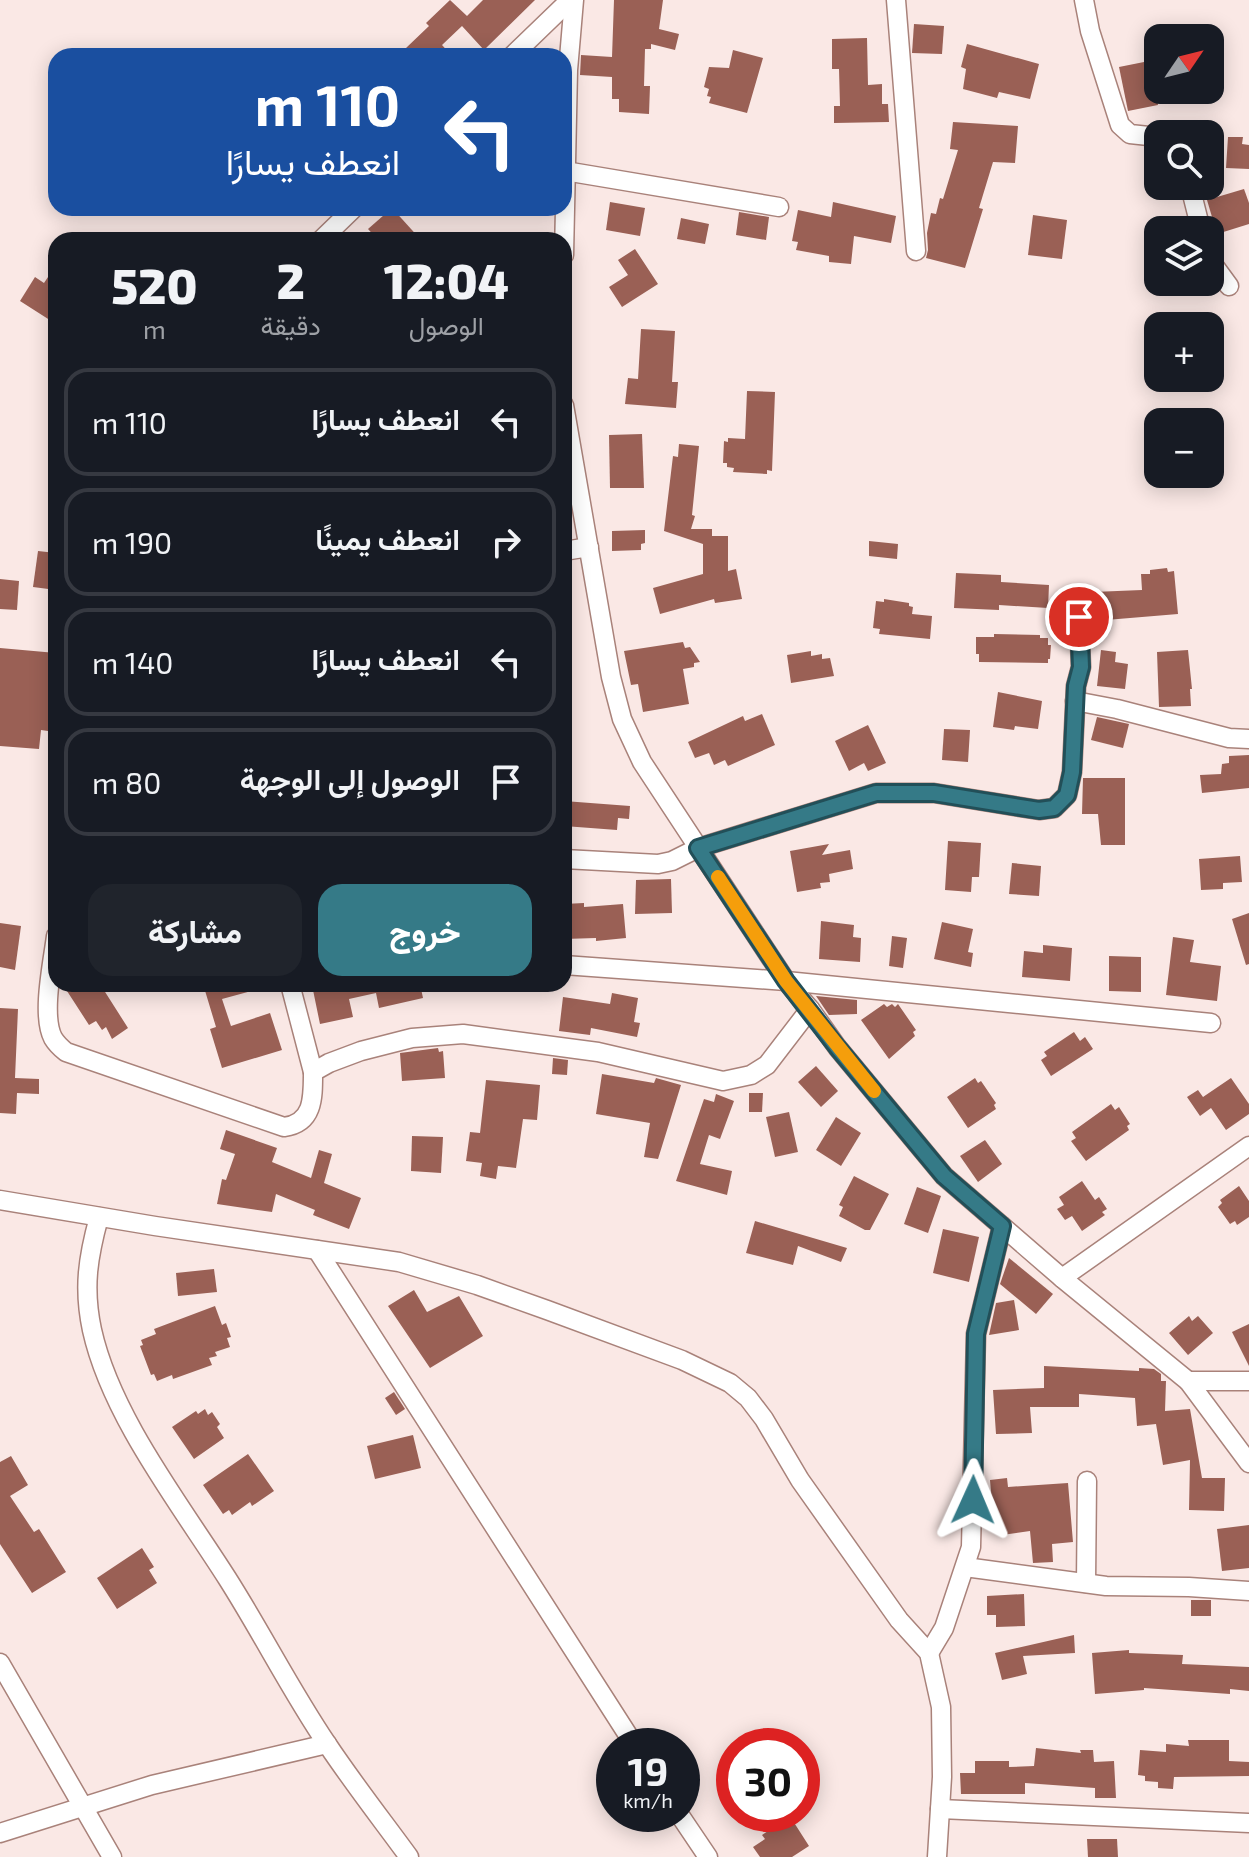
<!DOCTYPE html>
<html lang="ar">
<meta charset="utf-8">
<style>
:root{--surface:#171b24;--page:#20242c;--text:#f1f3f6;--muted:#9ea1a6;--line:#363941;--accent:#357a87}
body{margin:0;font-family:"Exo 2",Vazirmatn,sans-serif;background:var(--page);color:var(--text);direction:rtl;height:100vh;display:flex;flex-direction:column;font-size:30px;white-space:nowrap}
*{box-sizing:border-box;margin:0}
p{font-size:26px;color:var(--muted)}
.icon{flex:none;width:44px;height:44px;fill:none;stroke:currentColor;stroke-width:2;stroke-linecap:round;stroke-linejoin:round}
.map{position:relative;flex:1;overflow:hidden;direction:ltr}
.drawer{position:absolute;left:48px;top:232px;width:524px;height:760px;display:flex;flex-direction:column;background:var(--surface);border-radius:24px;box-shadow:0 4px 20px #0003;direction:rtl}
.drawer>*{flex:none}
.guide{position:absolute;left:48px;top:48px;width:524px;height:168px;border-radius:24px;box-shadow:0 4px 20px #0003;direction:rtl;background:#1a4fa0;color:#fff;overflow:hidden}
.needle{width:52px;rotate:55deg}
.tools{position:absolute;left:1144px;top:24px;display:grid;gap:16px}
.tools a{display:grid;place-items:center;width:80px;height:80px;border-radius:16px;background:var(--surface);box-shadow:0 4px 20px #0003;font-size:40px}
.speed{position:absolute;left:596px;top:1728px;display:flex;gap:16px;font-size:40px;font-weight:700;text-align:center}
.speed>*{display:grid;place-content:center;width:104px;height:104px;border-radius:50%;background:var(--surface);box-shadow:0 4px 20px #0003;line-height:1}
.speed small{font-size:20px;font-weight:400}
.speed .limit{border:12px solid #d22;background:#fff;color:#111}
.pin{position:absolute;display:grid;place-items:center;width:68px;height:68px;color:#fff;margin:-34px;border:4px solid #fff;border-radius:50%;box-shadow:0 2px 8px #0007}
.me{position:absolute;width:88px;margin:-44px;rotate:1deg;stroke-linejoin:round;filter:drop-shadow(0 0 6px #0008)}
.turn{display:flex;align-items:center;gap:28px;height:168px;padding:0 40px;font-size:36px}
.turn .icon{width:104px;height:104px;stroke-width:2.5}
.turn b{display:block;font-size:56px;line-height:68px}
.eta{display:flex;justify-content:space-evenly;align-items:center;height:136px;text-align:center}
.eta b{font-size:48px;font-weight:800;line-height:56px}
.button{display:flex;gap:16px;margin-top:auto;padding:16px 40px}
.button a{flex:1;height:92px;border-radius:24px;background:var(--accent);color:#fff;font-size:32px;font-weight:800;line-height:92px;text-align:center}
.button a+a{background:var(--page);color:var(--text)}
ul{padding:0;list-style:none}
li{display:flex;align-items:center;gap:24px;height:108px;margin:0 16px 12px;padding:0 24px;border:4px solid var(--line);border-radius:24px}
li div{flex:1}
li b{display:block;font-size:30px}
li em{font-style:normal}
.map>svg:first-child{display:block}
</style>
<div class="map">
<svg width="1249" height="1857" viewBox="0 0 1249 1857">
<rect width="100%" height="100%" fill="#fae8e5"/>
<g fill="#9a6055">
<polygon points="450,0 467,16 483,0 535,0 484,50 462,26 442,45 452,56 414,56 406,48 429,26 426,23"/>
<polygon points="614,0 663,0 659,29 679,34 675,50 651,44 651,49 645,49 644,86 650,86 649,114 619,112 619,99 612,99 612,77 580,75 581,55 612,57"/>
<polygon points="914,24 944,26 942,54 912,53"/>
<polygon points="867,38 868,85 882,84 882,104 888,104 889,122 834,123 834,106 840,106 839,69 832,69 832,39"/>
<polygon points="967,44 1039,64 1030,99 999,92 997,98 963,89 966,69 961,67"/>
<polygon points="733,50 763,58 747,113 709,103 711,97 707,96 709,89 704,87 709,67 729,68"/>
<polygon points="1149,61 1158,105 1128,111 1119,67"/>
<polygon points="953,122 1018,126 1015,163 993,162 979,208 983,209 965,268 926,258 928,250 927,233 931,213 936,214 940,198 943,199 958,150 950,149"/>
<polygon points="1228,137 1243,137 1242,144 1249,145 1249,169 1226,168"/>
<polygon points="1244,189 1249,203 1249,224 1217,234 1207,200"/>
<polygon points="610,202 645,208 640,236 606,230"/>
<polygon points="833,202 896,216 891,243 854,236 851,264 829,262 829,256 796,250 798,242 792,241 798,210 831,217"/>
<polygon points="392,208 421,240 378,240 368,229"/>
<polygon points="739,212 769,217 766,240 736,235"/>
<polygon points="1033,215 1067,220 1062,259 1028,255"/>
<polygon points="681,218 709,224 705,244 677,239"/>
<polygon points="635,249 658,284 622,307 609,287 628,275 618,260"/>
<polygon points="56,265 56,324 20,301 35,277 44,283"/>
<polygon points="641,329 675,331 672,382 678,382 676,408 625,404 628,378 638,379"/>
<polygon points="747,391 775,392 772,471 767,470 767,474 733,472 734,468 727,467 727,463 723,463 724,441 728,442 728,438 745,439"/>
<polygon points="642,434 644,488 610,488 609,435"/>
<polygon points="679,444 699,446 692,515 695,516 691,529 712,529 712,536 728,536 728,571 736,569 742,599 715,603 714,599 660,614 653,588 703,574 703,544 664,531 673,456 678,457"/>
<polygon points="645,530 645,543 641,544 641,550 612,551 612,531"/>
<polygon points="869,541 898,544 897,559 869,556"/>
<polygon points="38,551 56,553 56,590 33,587"/>
<polygon points="1167,568 1168,572 1174,571 1178,614 1094,621 1093,592 1142,590 1141,574 1150,574 1150,570"/>
<polygon points="956,573 1001,575 1001,582 1049,585 1048,608 999,605 999,610 954,608"/>
<polygon points="0,579 19,581 17,610 0,609"/>
<polygon points="884,599 909,603 909,606 913,607 912,614 932,616 930,639 879,634 880,629 873,628 876,601 884,602"/>
<polygon points="994,634 1040,635 1040,638 1048,638 1048,645 1051,645 1050,659 1048,659 1048,663 979,662 979,654 976,654 976,637 994,637"/>
<polygon points="683,642 685,648 690,647 700,662 694,663 694,667 683,669 689,704 643,712 638,684 631,685 624,651"/>
<polygon points="0,648 56,653 54,692 51,692 48,731 41,730 39,749 0,746"/>
<polygon points="1101,650 1116,652 1115,662 1128,664 1125,689 1097,686"/>
<polygon points="1188,650 1192,689 1190,689 1191,706 1159,707 1157,652"/>
<polygon points="811,651 811,656 822,654 822,659 830,658 834,676 791,683 787,655"/>
<polygon points="998,692 1042,701 1038,729 1015,726 1014,730 993,727"/>
<polygon points="762,714 775,745 728,766 725,760 714,765 709,753 695,758 688,742 743,716 745,721"/>
<polygon points="1097,717 1129,724 1123,748 1091,740"/>
<polygon points="868,725 886,763 868,771 864,763 849,771 835,741"/>
<polygon points="944,729 970,730 968,762 942,760"/>
<polygon points="1249,755 1249,788 1202,793 1200,775 1221,774 1222,764 1229,763 1229,756"/>
<polygon points="1083,778 1125,778 1125,845 1101,845 1098,814 1082,814"/>
<polygon points="564,801 630,806 629,819 618,818 617,830 564,826"/>
<polygon points="948,841 981,843 979,877 972,877 971,892 945,890"/>
<polygon points="829,844 822,855 850,850 853,869 829,874 830,882 820,883 821,888 797,892 790,851"/>
<polygon points="1240,856 1242,882 1223,883 1223,889 1201,890 1199,859"/>
<polygon points="1012,863 1041,866 1039,896 1009,894"/>
<polygon points="671,879 672,913 635,914 636,880"/>
<polygon points="584,903 584,907 623,904 626,938 596,941 596,938 564,939 564,904"/>
<polygon points="1249,913 1249,964 1246,965 1232,919"/>
<polygon points="821,921 854,925 853,937 861,938 860,962 819,959"/>
<polygon points="942,922 973,929 968,952 973,953 971,967 934,959"/>
<polygon points="0,923 21,926 15,970 0,967"/>
<polygon points="892,936 907,938 903,968 889,966"/>
<polygon points="1173,937 1194,940 1190,962 1221,966 1217,1001 1166,995"/>
<polygon points="1043,945 1072,948 1070,981 1022,977 1024,951 1043,953"/>
<polygon points="1109,956 1141,957 1141,992 1109,991"/>
<polygon points="78,984 100,984 128,1028 112,1039 106,1027 102,1030 96,1021 89,1025 67,991"/>
<polygon points="203,984 261,984 262,988 222,999 231,1026 270,1013 282,1050 222,1068 210,1029 216,1027"/>
<polygon points="341,984 420,984 423,998 379,1008 376,993 349,999 353,1017 320,1024 313,990"/>
<polygon points="612,993 638,998 634,1022 640,1023 637,1037 591,1028 590,1035 559,1031 563,997 610,1004"/>
<polygon points="816,996 857,1000 857,1014 829,1015"/>
<polygon points="884,1004 887,1007 892,1004 895,1007 898,1004 916,1030 913,1032 915,1036 889,1059 861,1020"/>
<polygon points="0,1008 18,1009 15,1078 39,1079 39,1094 17,1093 16,1114 0,1113"/>
<polygon points="1074,1032 1080,1041 1085,1037 1093,1049 1051,1076 1041,1060 1047,1056 1044,1052"/>
<polygon points="438,1048 439,1052 443,1051 445,1078 402,1081 400,1053"/>
<polygon points="553,1058 568,1060 567,1075 552,1074"/>
<polygon points="816,1066 838,1091 821,1107 798,1082"/>
<polygon points="602,1074 654,1083 656,1078 681,1085 658,1159 644,1157 650,1123 596,1114"/>
<polygon points="975,1078 978,1083 981,1081 996,1103 994,1105 996,1109 968,1128 947,1097"/>
<polygon points="1231,1078 1249,1104 1249,1114 1226,1130 1211,1108 1200,1116 1187,1097 1198,1090 1203,1097"/>
<polygon points="486,1080 540,1085 537,1120 523,1119 516,1168 498,1166 496,1179 480,1176 482,1163 466,1161 470,1132 480,1133"/>
<polygon points="749,1093 763,1093 762,1112 749,1112"/>
<polygon points="716,1094 734,1101 720,1139 709,1135 700,1164 732,1171 727,1195 676,1181 704,1099 714,1102"/>
<polygon points="1111,1104 1115,1110 1119,1107 1130,1124 1127,1126 1129,1130 1086,1161 1071,1141 1076,1138 1072,1132"/>
<polygon points="789,1112 798,1152 775,1157 766,1117"/>
<polygon points="836,1117 861,1133 841,1166 816,1150"/>
<polygon points="226,1130 277,1148 272,1162 311,1178 319,1150 332,1154 324,1183 361,1198 349,1229 313,1215 315,1210 276,1194 272,1212 217,1204 222,1179 226,1180 235,1154 220,1149"/>
<polygon points="412,1136 443,1137 441,1173 411,1171"/>
<polygon points="985,1140 1002,1164 978,1182 960,1156"/>
<polygon points="854,1176 889,1194 870,1230 865,1230 839,1216 843,1207 839,1205"/>
<polygon points="1082,1181 1095,1200 1099,1197 1107,1209 1102,1212 1105,1215 1082,1231 1072,1216 1065,1220 1057,1209 1064,1205 1059,1197"/>
<polygon points="1239,1186 1249,1201 1249,1217 1237,1225 1235,1221 1230,1224 1218,1207 1222,1203 1220,1200"/>
<polygon points="917,1187 941,1196 928,1233 904,1224"/>
<polygon points="755,1221 847,1248 841,1262 798,1246 793,1265 746,1253"/>
<polygon points="943,1229 979,1237 969,1282 933,1273"/>
<polygon points="1009,1258 1053,1294 1036,1314 1000,1284"/>
<polygon points="214,1269 217,1292 178,1296 176,1273"/>
<polygon points="414,1290 427,1312 459,1296 483,1336 430,1368 388,1306"/>
<polygon points="1014,1300 1019,1330 989,1335 996,1303"/>
<polygon points="215,1306 222,1325 226,1323 231,1337 227,1338 230,1347 215,1352 217,1356 209,1358 212,1365 173,1379 172,1375 157,1381 154,1374 151,1375 140,1346 143,1345 141,1340 156,1334 154,1329"/>
<polygon points="1189,1316 1192,1321 1198,1316 1213,1333 1188,1355 1169,1333"/>
<polygon points="1249,1324 1249,1366 1232,1332"/>
<polygon points="1044,1366 1139,1371 1139,1368 1154,1369 1161,1374 1161,1381 1166,1381 1165,1411 1190,1409 1202,1478 1225,1478 1224,1511 1189,1510 1190,1460 1163,1465 1156,1424 1137,1426 1135,1398 1079,1394 1079,1407 1030,1407 1032,1433 996,1434 993,1390 1044,1388"/>
<polygon points="394,1392 405,1409 396,1415 385,1398"/>
<polygon points="205,1409 208,1415 212,1412 220,1424 217,1427 224,1438 194,1459 172,1427 196,1411 198,1414"/>
<polygon points="413,1435 421,1468 375,1479 367,1446"/>
<polygon points="248,1454 274,1491 252,1506 250,1502 232,1515 229,1510 223,1514 203,1485"/>
<polygon points="11,1456 28,1485 10,1496 34,1532 39,1529 66,1572 32,1593 0,1544 0,1462"/>
<polygon points="1007,1478 1008,1487 1068,1483 1073,1542 1052,1544 1053,1562 1033,1563 1030,1531 1002,1535 1001,1525 994,1526 990,1480"/>
<polygon points="1249,1525 1249,1568 1222,1571 1217,1529"/>
<polygon points="142,1548 154,1567 149,1570 157,1583 117,1609 97,1578"/>
<polygon points="1024,1594 1025,1626 996,1627 996,1615 987,1615 987,1596"/>
<rect x="1191" y="1600" width="20" height="16"/>
<polygon points="1074,1635 1075,1653 1023,1656 1027,1674 1002,1680 995,1653"/>
<polygon points="1129,1650 1129,1653 1183,1655 1182,1664 1249,1667 1249,1691 1230,1689 1230,1694 1144,1688 1144,1690 1095,1694 1092,1653"/>
<polygon points="1188,1740 1229,1740 1229,1761 1249,1762 1249,1776 1174,1777 1173,1789 1158,1788 1158,1782 1145,1781 1145,1776 1138,1775 1140,1750 1166,1752 1166,1744 1189,1746"/>
<polygon points="1036,1748 1081,1753 1080,1750 1093,1750 1094,1762 1114,1761 1116,1798 1095,1798 1095,1788 1025,1783 1025,1794 961,1794 960,1773 975,1773 975,1761 1009,1761 1009,1767 1034,1766"/>
<polygon points="793,1821 809,1846 792,1857 760,1857 753,1847 765,1839 762,1835 774,1827 777,1831"/>
<polygon points="1087,1839 1117,1839 1118,1857 1088,1857"/>
</g>
<g fill="none" stroke-linecap="round" stroke-linejoin="round">
<defs>
<g id="minor">
<polyline points="896,0 916,251"/>
<polyline points="1084,0 1090,31 1120,125 1130,134 1158,137"/>
<polyline points="512,56 570,0"/>
<polyline points="565,171 779,207"/>
<polyline points="1190,186 1201,230"/>
<polyline points="321,240 354,208"/>
<polyline points="564,255 568,70 574,0"/>
<polyline points="1210,260 1229,286"/>
<polyline points="564,405 611,677 622,719 642,762 786,981 810,1009 837,1047 944,1176 1062,1278 1188,1381 1249,1463"/>
<polyline points="564,551 589,547"/>
<polyline points="1075,701 1117,709 1229,738 1249,739"/>
<polyline points="564,859 658,864 672,861 698,848 876,793 934,793 1039,810 1054,808 1067,795 1072,772 1076,686 1081,667 1079,617"/>
<path d="M56 936C53 961 41 1015 53 1038 56 1043 61 1048 66 1052L284 1127C314 1123 313 1097 313 1072L329 1063 361 1051 412 1038 463 1034 598 1052 723 1081 751 1075 767 1065 810 1009"/>
<polyline points="564,965 786,981 1211,1023"/>
<polyline points="290,984 313,1072"/>
<polyline points="0,1200 155,1226 399,1262 477,1285 547,1310 682,1360 730,1383 748,1398 764,1419 800,1480 899,1620 929,1653 941,1707 942,1777 937,1857"/>
<path d="M99 1217C88 1257 83 1288 92 1330 111 1416 180 1504 227 1578 262 1633 291 1691 327 1744 353 1783 382 1820 409 1857"/>
<polyline points="317,1250 635,1746"/>
<polyline points="1062,1278 1249,1146"/>
<polyline points="1188,1381 1249,1381"/>
<polyline points="965,1567 1106,1586 1189,1587 1249,1591"/>
<polyline points="1086,1583 1087,1481"/>
<polyline points="929,1653 944,1628 971,1547 976,1334 1002,1226"/>
<polyline points="0,1663 112,1857"/>
<polyline points="940,1809 1249,1823"/>
<polyline points="679,1814 708,1857"/>
<polyline points="0,1833 152,1785 327,1744"/>
</g>
</defs>
<use href="#minor" stroke="#a9827a" stroke-width="21"/>
<use href="#minor" stroke="#fff" stroke-width="18"/>
</g>
<g fill="none" stroke-linecap="round" stroke-linejoin="round">
<defs>
<polyline id="route" points="973,1500 976,1334 1002,1226 944,1176 837,1047 786,981 698,848 876,793 934,793 1039,810 1054,808 1067,795 1072,772 1076,686 1081,667 1079,617"/>
</defs>
<use href="#route" stroke="#224f58" stroke-width="20"/>
<use href="#route" stroke="#357a87" stroke-width="14"/>
<polyline stroke="#f59e0b" stroke-width="14" points="718,877 786,981 874,1091"/>
</g>
</svg>
<div class="tools">
<a><svg class="needle" viewBox="-14 -14 28 28"><path d="M0-13l5 13h-10z" fill="#e53935"/><path d="M0 13l5-13h-10z" fill="#9ea1a6"/></svg></a>
<a><svg class="icon" aria-label="search" viewBox="0 0 24 24"><circle cx="10" cy="10" r="6"/><path d="M15 15l6 6"/></svg></a>
<a><svg class="icon" aria-label="layers" viewBox="0 0 24 24"><path d="M12 4l9 5-9 5-9-5zM3 14l9 5 9-5"/></svg></a>
<a>+</a>
<a>−</a>
</div>
<div class="speed"><div>19<small>km/h</small></div><div class="limit">30</div></div>
<div class="pin" style="left:1079px;top:617px;background:#d93025"><svg class="icon" aria-label="arrive" viewBox="0 0 24 24"><path d="M6 21V4h12l-3 4 3 4H6"/></svg></div>
<svg class="me" style="left:973px;top:1500px" viewBox="-20 -20 40 40"><path d="M0-17L14 15 0 8-14 15z" fill="#357a87" stroke="#fff" stroke-width="4"/></svg>
<div class="guide">
<div class="turn"><svg class="icon" aria-label="left" viewBox="0 0 24 24"><path d="M17 20v-9H6M10 6l-5 5 5 5"/></svg><div><b>110 m</b>انعطف يسارًا</div></div>
</div>
<section class="drawer">
<div class="eta">
<div><b>12:04</b><p>الوصول</p></div>
<div><b>2</b><p>دقيقة</p></div>
<div><b>520</b><p>m</p></div>
</div>
<ul>
<li><svg class="icon" aria-label="left" viewBox="0 0 24 24"><path d="M17 20v-9H6M10 6l-5 5 5 5"/></svg><div><b>انعطف يسارًا</b></div><em>110 m</em></li>
<li><svg class="icon" aria-label="right" viewBox="0 0 24 24"><path d="M7 20v-9h11M14 6l5 5-5 5"/></svg><div><b>انعطف يمينًا</b></div><em>190 m</em></li>
<li><svg class="icon" aria-label="left" viewBox="0 0 24 24"><path d="M17 20v-9H6M10 6l-5 5 5 5"/></svg><div><b>انعطف يسارًا</b></div><em>140 m</em></li>
<li><svg class="icon" aria-label="arrive" viewBox="0 0 24 24"><path d="M6 21V4h12l-3 4 3 4H6"/></svg><div><b>الوصول إلى الوجهة</b></div><em>80 m</em></li>
</ul>
<div class="button"><a>خروج</a><a>مشاركة</a></div>
</section>
</div>
